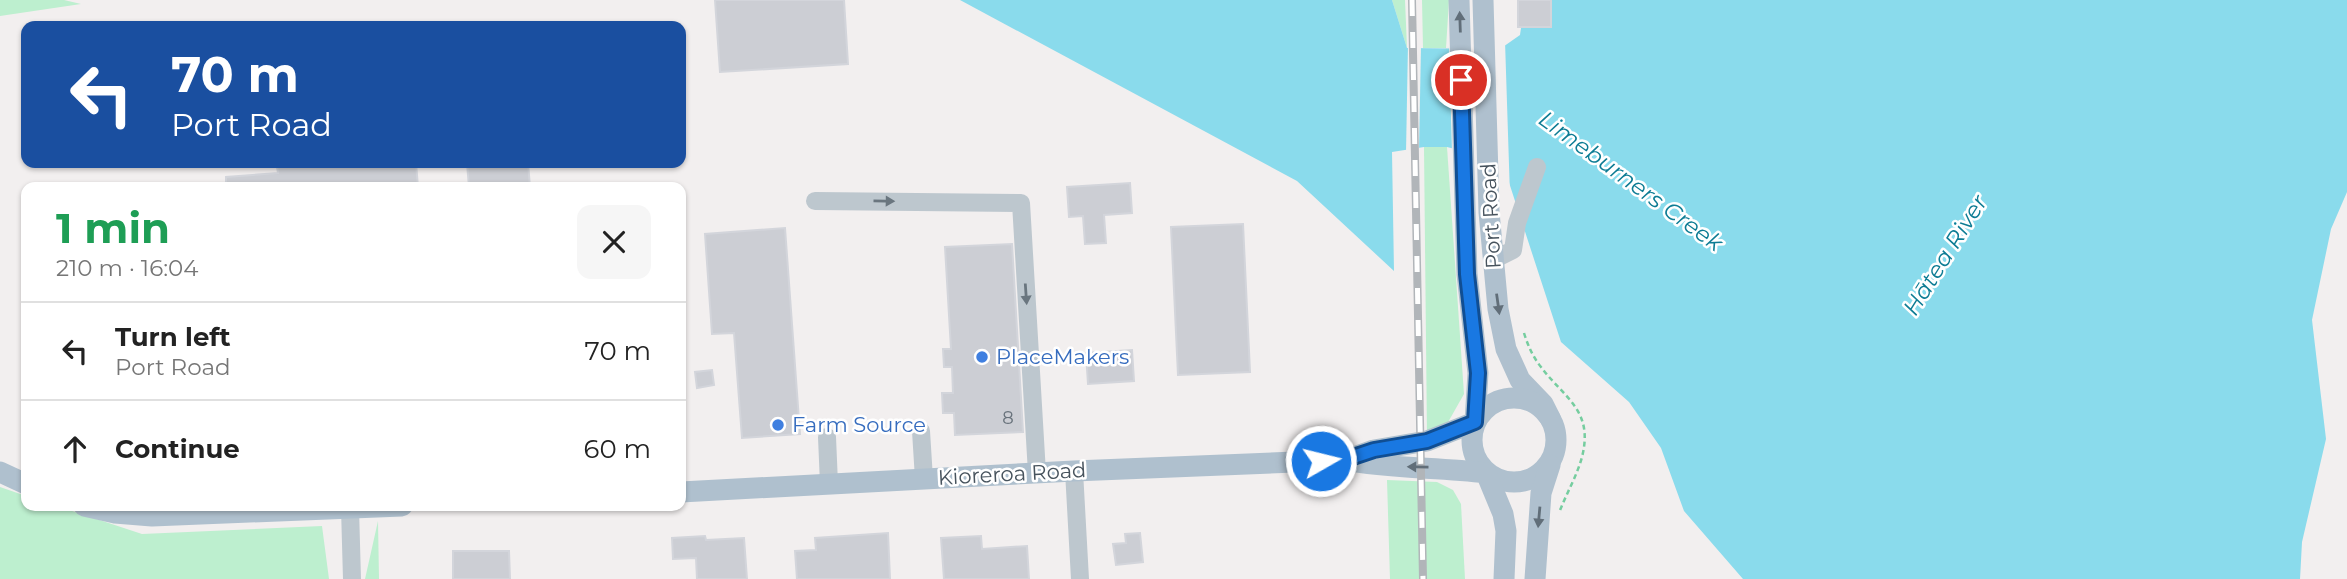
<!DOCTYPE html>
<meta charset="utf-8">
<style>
:root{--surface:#fff;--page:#f6f6f6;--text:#222;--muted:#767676;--line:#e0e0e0}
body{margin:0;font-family:Montserrat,sans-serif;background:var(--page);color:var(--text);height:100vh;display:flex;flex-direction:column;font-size:26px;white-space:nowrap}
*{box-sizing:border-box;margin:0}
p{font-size:23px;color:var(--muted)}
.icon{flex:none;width:38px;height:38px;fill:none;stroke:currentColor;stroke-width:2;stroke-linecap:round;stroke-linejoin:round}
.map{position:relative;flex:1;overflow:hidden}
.panel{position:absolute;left:21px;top:182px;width:665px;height:329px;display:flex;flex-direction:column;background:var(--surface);border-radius:14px;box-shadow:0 2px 5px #0004}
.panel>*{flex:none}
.hud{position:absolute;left:21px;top:21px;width:665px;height:147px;border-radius:14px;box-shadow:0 2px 5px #0004;background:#1a4fa0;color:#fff;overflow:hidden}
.pin{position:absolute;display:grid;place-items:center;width:60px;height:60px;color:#fff;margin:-30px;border:4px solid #fff;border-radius:50%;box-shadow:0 2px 7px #0007}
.me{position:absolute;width:77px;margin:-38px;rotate:82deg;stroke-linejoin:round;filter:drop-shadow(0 0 5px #0008)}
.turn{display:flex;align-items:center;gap:24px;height:147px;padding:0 35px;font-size:32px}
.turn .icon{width:91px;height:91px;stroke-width:2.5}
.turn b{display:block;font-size:49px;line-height:60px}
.round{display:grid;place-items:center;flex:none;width:74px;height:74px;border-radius:14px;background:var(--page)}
.head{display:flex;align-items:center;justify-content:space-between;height:119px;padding:0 35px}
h1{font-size:42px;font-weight:700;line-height:52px;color:#1e9e55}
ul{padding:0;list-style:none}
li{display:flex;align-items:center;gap:21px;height:98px;padding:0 35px;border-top:2px solid var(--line)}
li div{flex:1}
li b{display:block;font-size:26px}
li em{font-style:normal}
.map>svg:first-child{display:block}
</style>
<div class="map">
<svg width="2347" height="579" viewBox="0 0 2347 579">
<rect width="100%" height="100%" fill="#f2efef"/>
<g fill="#bdefcf">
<polygon points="0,0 64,0 81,4 0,16"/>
<polygon points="1392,0 1405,0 1407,48"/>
<polygon points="1422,0 1449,0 1446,48 1423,48"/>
<polygon points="1424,147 1447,147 1464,394 1447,424 1427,437"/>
<polygon points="1387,480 1437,482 1453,490 1461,504 1465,579 1390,579"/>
<polygon points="0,487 26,496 26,506 57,506 142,534 322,526 329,579 0,579"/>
<polygon points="378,521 379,579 365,579"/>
</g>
<polygon fill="#8adbec" points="960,0 1392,0 1407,48 1500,49 1520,35 1525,0 2347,0 2347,192 2331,229 2312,320 2326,439 2302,542 2300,579 1743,579 1684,511 1661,448 1629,402 1561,342 1502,161 1447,147 1424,147 1392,152 1394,271 1297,181"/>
<g fill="#f2efef">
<polygon points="1505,41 1510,196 1499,164 1452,152 1449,45 1499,45"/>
<polygon points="1408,44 1421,45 1419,151 1406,153"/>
</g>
<g fill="#ccced4" stroke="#d3d5db" stroke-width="2">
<polygon points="715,0 844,0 848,64 720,72"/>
<rect x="1518" y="0" width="33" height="27"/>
<polygon points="320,163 416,163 418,187 226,187 226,177 278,173 277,167"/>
<polygon points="467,163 528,163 530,187 469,187"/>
<polygon points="1130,183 1132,213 1104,215 1106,243 1085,244 1083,216 1069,217 1067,187"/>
<polygon points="1243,224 1250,372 1178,375 1171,227"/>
<polygon points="785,228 800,434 742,438 734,333 712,334 705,234"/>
<polygon points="1012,244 1023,432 955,435 954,413 943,413 942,393 953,393 952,367 944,367 943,349 951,349 945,247"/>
<polygon points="1132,350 1134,381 1088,384 1086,353"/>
<polygon points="712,370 714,385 697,388 695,372"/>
<polygon points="888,533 890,579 797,579 795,551 816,550 815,538"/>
<polygon points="1140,533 1143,562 1116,565 1113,544 1126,543 1125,534"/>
<polygon points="705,536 706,540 744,538 747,579 697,579 696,558 673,559 672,538"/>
<polygon points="981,536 982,549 1027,546 1029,579 944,579 941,538"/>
<polygon points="453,551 509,551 510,579 453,579"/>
</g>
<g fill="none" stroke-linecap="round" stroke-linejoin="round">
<path stroke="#75cd9f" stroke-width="2.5" stroke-dasharray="5 3.5" stroke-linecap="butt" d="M1524 333C1528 346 1533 357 1541 367 1564 398 1594 410 1582 457 1577 476 1566 494 1559 513"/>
<g stroke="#bdc7ce" stroke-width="18">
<polyline points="815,201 1021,203 1037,473"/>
<polyline points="1493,260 1513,250 1517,223 1537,167"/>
<polyline points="921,431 924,479"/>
<polyline points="827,437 829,484"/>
<polyline points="1074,471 1080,579"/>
<polyline points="350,508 352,579"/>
</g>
<g stroke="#afc0ce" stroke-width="21">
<polyline points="1483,0 1489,212 1498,309 1506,349 1520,380 1543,404 1550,418"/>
<circle cx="1514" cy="440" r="42"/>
<polyline points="1346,460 1374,450 1427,441 1475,422 1478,373 1467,274 1459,0"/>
<polyline points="0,472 26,484"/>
<path d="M681 492 1074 471 1344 460C1391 469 1438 467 1486 473L1503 514 1506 531 1504 579"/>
<polyline points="84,506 115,513 152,516 402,506"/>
<polyline points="1535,579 1541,493 1550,465"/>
</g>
<defs>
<polyline id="rail" points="1412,0 1423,579"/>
</defs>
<use href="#rail" stroke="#b1b5b9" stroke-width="8"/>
<use href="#rail" stroke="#fff" stroke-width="5" stroke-dasharray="16" stroke-linecap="butt"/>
</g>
<defs><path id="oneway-solid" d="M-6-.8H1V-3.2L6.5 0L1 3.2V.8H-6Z" transform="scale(1.75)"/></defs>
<g fill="#616e79">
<use href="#oneway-solid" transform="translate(1460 22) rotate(-92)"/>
<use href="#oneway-solid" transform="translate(1498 304) rotate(82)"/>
<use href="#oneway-solid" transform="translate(1418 467) rotate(-179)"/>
<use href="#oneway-solid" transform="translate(1539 517) rotate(95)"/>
</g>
<g fill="#6a767f">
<use href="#oneway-solid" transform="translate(884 201) rotate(1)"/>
<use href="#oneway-solid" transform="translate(1026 294) rotate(86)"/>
</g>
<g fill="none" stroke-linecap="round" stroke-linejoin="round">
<defs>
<polyline id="route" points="1321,461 1344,460 1374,450 1427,441 1475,422 1478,373 1467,274 1461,80"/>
</defs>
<use href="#route" stroke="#104e93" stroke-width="18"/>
<use href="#route" stroke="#1978e2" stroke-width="12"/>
</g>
<g fill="#3f7fe0" stroke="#fff" stroke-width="2.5">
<circle cx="982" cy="357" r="7"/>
<circle cx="778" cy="425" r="7"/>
</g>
<g text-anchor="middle" stroke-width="5" stroke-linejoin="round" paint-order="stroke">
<g font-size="18" fill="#68727b">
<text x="1008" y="424">8</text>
</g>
<g font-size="21" fill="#47535d" stroke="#fff">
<text transform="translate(1491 216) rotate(-93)" y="7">Port Road</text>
<text transform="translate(1012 474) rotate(-3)" y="7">Kioreroa Road</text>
</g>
<g font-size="21" fill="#366cbe" stroke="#fff" text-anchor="start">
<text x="996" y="364">PlaceMakers</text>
<text x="792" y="432">Farm Source</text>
</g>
<g font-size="23" font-style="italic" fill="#0d7c94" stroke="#fff">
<text transform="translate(1631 181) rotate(36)" y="8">Limeburners Creek</text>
<text transform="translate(1945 255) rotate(-58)" y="8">Hātea River</text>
</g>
</g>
</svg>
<div class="pin" style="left:1461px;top:80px;background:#d93025"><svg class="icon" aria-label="arrive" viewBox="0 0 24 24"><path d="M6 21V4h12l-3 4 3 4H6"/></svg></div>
<svg class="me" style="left:1321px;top:461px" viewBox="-20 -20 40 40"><circle r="17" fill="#1978e2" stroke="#fff" stroke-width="3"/><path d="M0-11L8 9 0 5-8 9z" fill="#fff"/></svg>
<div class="hud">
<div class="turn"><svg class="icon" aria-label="left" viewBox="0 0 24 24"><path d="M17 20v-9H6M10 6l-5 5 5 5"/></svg><div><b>70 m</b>Port Road</div></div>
</div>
<section class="panel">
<div class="head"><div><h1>1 min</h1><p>210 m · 16:04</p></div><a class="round"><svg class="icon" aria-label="close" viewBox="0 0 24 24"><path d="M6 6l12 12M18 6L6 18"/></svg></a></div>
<ul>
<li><svg class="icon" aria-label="left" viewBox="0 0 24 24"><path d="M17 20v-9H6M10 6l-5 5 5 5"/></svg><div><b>Turn left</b><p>Port Road</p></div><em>70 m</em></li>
<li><svg class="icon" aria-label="ahead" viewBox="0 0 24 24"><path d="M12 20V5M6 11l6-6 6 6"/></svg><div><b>Continue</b></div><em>60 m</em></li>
</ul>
</section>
</div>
